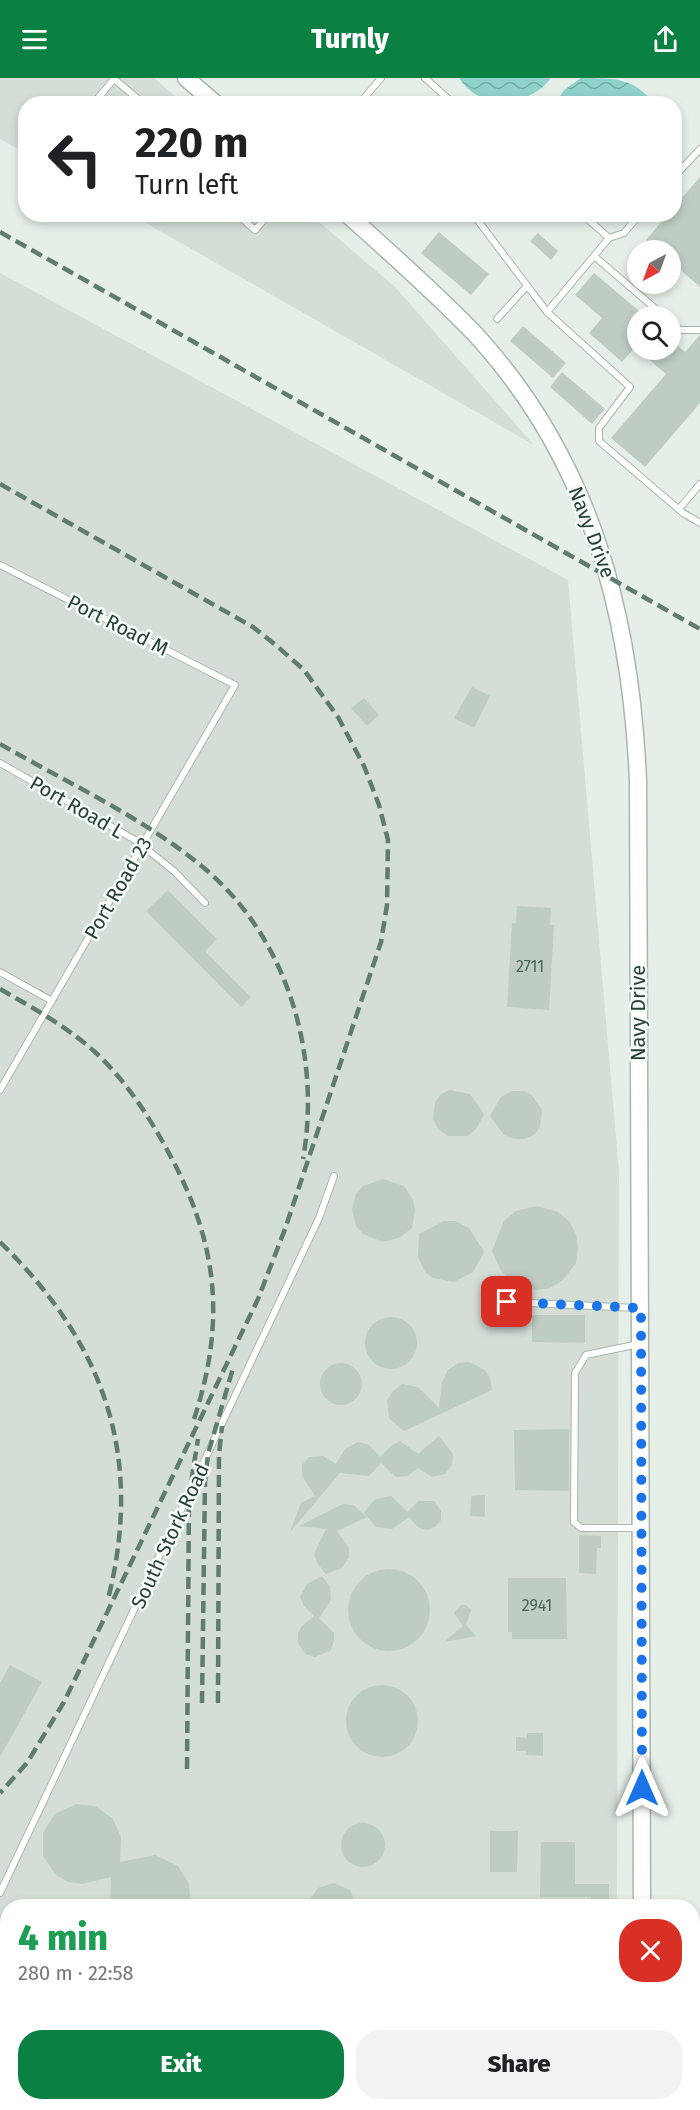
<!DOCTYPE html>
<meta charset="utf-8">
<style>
:root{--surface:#fff;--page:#f2f2f2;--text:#202124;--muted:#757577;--accent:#0b8043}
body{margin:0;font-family:"Fira Sans",sans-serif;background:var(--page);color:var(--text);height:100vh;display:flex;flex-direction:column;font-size:22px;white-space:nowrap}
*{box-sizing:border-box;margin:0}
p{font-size:20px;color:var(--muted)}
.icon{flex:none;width:33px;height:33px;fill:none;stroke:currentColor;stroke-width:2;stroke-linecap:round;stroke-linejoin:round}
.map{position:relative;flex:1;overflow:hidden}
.details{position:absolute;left:0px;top:1821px;width:700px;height:212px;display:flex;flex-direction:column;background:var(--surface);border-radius:24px 24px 0 0;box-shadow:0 3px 9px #0003}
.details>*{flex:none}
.hud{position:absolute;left:18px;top:18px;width:664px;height:126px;border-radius:24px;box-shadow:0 3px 9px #0003;background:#fff;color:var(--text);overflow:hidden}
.needle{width:39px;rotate:221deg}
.fabs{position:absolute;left:627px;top:162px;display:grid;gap:12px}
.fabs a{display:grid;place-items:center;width:54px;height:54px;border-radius:50%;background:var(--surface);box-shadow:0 3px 9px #0003;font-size:30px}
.pin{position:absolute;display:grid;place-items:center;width:51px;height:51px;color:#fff;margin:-26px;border-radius:12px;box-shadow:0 3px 9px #0006}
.me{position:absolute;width:66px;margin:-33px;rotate:0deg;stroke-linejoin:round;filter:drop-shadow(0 0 4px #0008)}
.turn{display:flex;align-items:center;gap:21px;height:126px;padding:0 18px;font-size:27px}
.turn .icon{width:78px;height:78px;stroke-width:2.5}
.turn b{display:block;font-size:42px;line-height:51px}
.round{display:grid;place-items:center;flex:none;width:63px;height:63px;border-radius:24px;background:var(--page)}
.summary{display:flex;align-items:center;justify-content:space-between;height:102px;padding:0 18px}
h1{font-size:36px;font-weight:800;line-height:45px;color:#1e9e55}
.primary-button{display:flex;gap:12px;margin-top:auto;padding:12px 18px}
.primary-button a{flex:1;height:69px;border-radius:24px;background:var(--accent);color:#fff;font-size:24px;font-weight:800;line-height:69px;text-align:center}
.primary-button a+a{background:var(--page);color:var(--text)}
header{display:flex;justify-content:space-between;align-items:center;height:78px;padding:0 18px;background:var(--accent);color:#fff;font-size:27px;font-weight:800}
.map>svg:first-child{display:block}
</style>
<header><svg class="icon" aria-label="menu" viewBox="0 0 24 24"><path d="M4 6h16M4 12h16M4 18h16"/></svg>Turnly<svg class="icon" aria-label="share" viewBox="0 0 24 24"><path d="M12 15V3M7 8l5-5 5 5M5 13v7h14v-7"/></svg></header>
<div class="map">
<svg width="700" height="2032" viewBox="0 0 700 2032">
<defs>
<pattern id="water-waves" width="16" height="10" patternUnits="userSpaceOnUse" patternTransform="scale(1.5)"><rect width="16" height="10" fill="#8fd2cb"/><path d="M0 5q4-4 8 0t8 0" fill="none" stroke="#75aca5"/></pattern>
</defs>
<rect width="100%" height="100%" fill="#e6eee8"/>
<g fill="#d4ded7">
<polygon points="0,0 154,0 183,25 26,26 25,75 0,61"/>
<polygon points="132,137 311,137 395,209 534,367"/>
<polygon points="0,195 568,502 619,1094 617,1828 8,1828 8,2025 616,2025 616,2032 0,2032"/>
</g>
<g fill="url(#water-waves)">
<path d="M459 0H551C530 29 479 33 459 0Z"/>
<path d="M581 0C616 0 633 0 654 25H555L564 12Z"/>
</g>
<g fill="#beccc3">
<polygon points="700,99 700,209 670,183 670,172 658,172 646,162 668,136 675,136 675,128"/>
<polygon points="439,154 489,196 471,217 421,175"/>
<polygon points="538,155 558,173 551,182 530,163"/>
<polygon points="594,195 638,232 638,266 622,284 589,255 602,240 575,217"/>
<polygon points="523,248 566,285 553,300 510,263"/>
<polygon points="700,257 700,325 645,389 611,360 666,296 638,272 670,272 670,261 685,274"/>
<polygon points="562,294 605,331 592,346 550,309"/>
<polygon points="472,609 490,618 474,650 454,640"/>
<polygon points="364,620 379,637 367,648 351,630"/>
<polygon points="168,812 217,861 205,873 251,919 241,929 146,833"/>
<polygon points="517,828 551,830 550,847 554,847 549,932 507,929 512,845 516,845"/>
<polygon points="450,1012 470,1016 484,1036 477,1050 468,1058 448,1058 439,1052 433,1041 435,1024 441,1016"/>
<polygon points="512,1013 523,1013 532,1017 542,1032 540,1049 534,1057 524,1061 514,1061 504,1057 490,1038 501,1019"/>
<polygon points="383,1101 404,1108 413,1122 415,1132 412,1150 399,1160 383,1164 363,1156 356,1148 352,1132 356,1116 363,1108"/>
<polygon points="537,1128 558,1134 569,1143 576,1156 578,1170 576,1185 563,1202 550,1210 536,1212 522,1210 509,1202 500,1191 492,1173 504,1143 516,1133"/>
<polygon points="444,1143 455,1143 469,1150 484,1174 473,1194 454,1204 433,1200 425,1194 418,1179 419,1156"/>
<polygon points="532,1237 585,1237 585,1265 532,1264"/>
<circle cx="391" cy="1265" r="26"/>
<polygon points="469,1284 485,1292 490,1300 492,1312 404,1353 389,1340 387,1322 393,1313 402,1306 418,1309 439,1330 442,1304 448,1292 458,1285"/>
<circle cx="341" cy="1306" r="21"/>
<polygon points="569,1351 569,1413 515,1412 514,1352"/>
<polygon points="439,1358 453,1376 452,1387 445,1396 432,1399 418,1390 407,1398 396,1399 381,1385 369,1398 340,1395 290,1454 301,1425 315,1418 302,1398 302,1387 309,1379 323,1378 336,1386 345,1371 358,1364 369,1367 380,1379 391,1368 400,1363 418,1376"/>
<polygon points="485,1417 485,1439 470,1438 471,1418"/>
<polygon points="391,1418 408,1434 418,1423 434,1423 441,1433 441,1442 435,1449 427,1452 418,1449 409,1439 392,1451 376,1449 364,1435 375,1421"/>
<polygon points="343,1426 353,1427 367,1439 337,1453 349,1470 349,1479 342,1490 326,1496 317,1485 314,1476 326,1451 299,1448"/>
<polygon points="579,1457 601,1458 601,1470 597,1470 596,1496 579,1495"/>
<circle cx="389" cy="1532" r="41"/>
<polygon points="322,1498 330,1509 331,1522 319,1540 334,1555 334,1563 330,1573 315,1579 305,1576 298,1565 298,1555 301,1549 314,1538 304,1528 300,1519 307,1506"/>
<polygon points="508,1500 566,1500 567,1561 512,1561 512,1554 508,1554"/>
<polygon points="461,1527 466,1527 471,1532 466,1547 476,1558 444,1564 463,1548 454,1535"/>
<polygon points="10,1587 42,1604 0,1679 0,1605"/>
<circle cx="382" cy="1643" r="36"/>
<polygon points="527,1655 543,1655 543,1678 526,1677 526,1673 516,1673 516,1659 527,1660"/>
<polygon points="76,1726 95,1728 113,1741 121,1759 120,1784 155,1777 178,1788 189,1806 191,1828 110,1828 111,1799 82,1806 68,1804 56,1797 43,1778 43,1755 55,1736"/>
<circle cx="363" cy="1767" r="22"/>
<polygon points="490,1753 518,1753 517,1794 490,1794"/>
<polygon points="541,1764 575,1764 575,1806 609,1806 609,1826 591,1826 591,1819 540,1819"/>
<polygon points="334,1805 350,1812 357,1828 306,1828 318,1810"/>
</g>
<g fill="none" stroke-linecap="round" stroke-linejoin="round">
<defs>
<g id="service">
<polyline points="425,0 454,26"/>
<polyline points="93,26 114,1 144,26"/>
<polyline points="359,26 381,0"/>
<polyline points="675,98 700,71"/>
<polyline points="169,136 174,136"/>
<polyline points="237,136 255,152 269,136"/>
<polyline points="473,136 547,234 609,160 624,155 640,136"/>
<polyline points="582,136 609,160"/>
<polyline points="594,178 664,238"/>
<polyline points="547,234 630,309 599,350 599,363 683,435 700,445"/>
<polyline points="497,241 527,208"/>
<polyline points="670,244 680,252 700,252"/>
<polyline points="679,431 700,406"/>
<polyline points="0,487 235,607 0,1012"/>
<polyline points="0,685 135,762 174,793 205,825"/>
<polyline points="0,894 52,923"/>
<polyline points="507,1224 637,1230"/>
<polyline points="639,1266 586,1277 575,1295 574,1444 581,1450 640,1450"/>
<polyline points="0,1815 319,1140 334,1098"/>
</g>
<g id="tertiary">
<polyline points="186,0 216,26"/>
<path d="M347 136C391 176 435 214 476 257 591 383 631 537 638 703L642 1828"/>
<polyline points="643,2025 643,2032"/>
</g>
</defs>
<use href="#service" stroke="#a8b7ae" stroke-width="8"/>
<use href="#tertiary" stroke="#a8b7ae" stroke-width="19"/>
<use href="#service" stroke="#fff" stroke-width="6"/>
<use href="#tertiary" stroke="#fff" stroke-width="16"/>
<g stroke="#5f7c6d" stroke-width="4.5" stroke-dasharray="12 6" stroke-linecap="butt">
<polyline points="0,154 700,551"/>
<polyline points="0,406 253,549 278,569 304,592 338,639 364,688 379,727 388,762 387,827 381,864 285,1151 258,1221 64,1624 27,1685 0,1715"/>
<path d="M0 666C66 704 140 738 199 786 286 855 322 975 303 1081"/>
<path d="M0 911C33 930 66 948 95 974 121 998 143 1029 161 1061 216 1156 229 1237 193 1344"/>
<path d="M0 1164C105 1266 144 1379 108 1521"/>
<polyline points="202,1625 205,1404 208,1376 234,1287"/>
<polyline points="218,1625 219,1377 222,1348"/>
<polyline points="187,1691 189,1417 198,1361"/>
<polyline points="0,2020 16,2032"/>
</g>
</g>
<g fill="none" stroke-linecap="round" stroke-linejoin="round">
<polyline stroke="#1a73e8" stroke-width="10" stroke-dasharray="0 18" points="507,1224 641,1230 642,1710"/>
</g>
<g text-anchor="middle" stroke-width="5" stroke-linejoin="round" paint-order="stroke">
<g font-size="16" fill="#4a6456">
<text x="530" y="894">2711</text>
<text x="537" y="1533">2941</text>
</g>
<g font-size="20" fill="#244132" stroke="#f6fbf7">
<text transform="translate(592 454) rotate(69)" y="7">Navy Drive</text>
<text transform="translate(118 547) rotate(27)" y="7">Port Road M</text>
<text transform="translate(77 729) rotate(30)" y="7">Port Road L</text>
<text transform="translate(118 810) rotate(-60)" y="7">Port Road 23</text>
<text transform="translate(638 935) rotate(-90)" y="7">Navy Drive</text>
<text transform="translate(170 1458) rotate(-65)" y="7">South Stork Road</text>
</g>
</g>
</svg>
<div class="fabs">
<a><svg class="needle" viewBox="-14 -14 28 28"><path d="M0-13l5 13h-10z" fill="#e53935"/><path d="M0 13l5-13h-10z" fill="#757577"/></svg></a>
<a><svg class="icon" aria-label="search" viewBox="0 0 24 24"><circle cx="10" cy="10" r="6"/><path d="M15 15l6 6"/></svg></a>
</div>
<div class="pin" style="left:507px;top:1224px;background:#d93025"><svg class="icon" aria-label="arrive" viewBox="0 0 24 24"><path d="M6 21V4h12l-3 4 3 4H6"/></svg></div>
<svg class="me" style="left:642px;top:1710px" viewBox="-20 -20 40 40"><path d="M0-17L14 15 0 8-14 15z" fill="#1a73e8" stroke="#fff" stroke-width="4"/></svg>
<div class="hud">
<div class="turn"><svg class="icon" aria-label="left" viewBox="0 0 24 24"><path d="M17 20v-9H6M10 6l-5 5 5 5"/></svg><div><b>220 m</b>Turn left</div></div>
</div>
<section class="details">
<div class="summary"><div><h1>4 min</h1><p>280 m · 22:58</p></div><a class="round" style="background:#d93025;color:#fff"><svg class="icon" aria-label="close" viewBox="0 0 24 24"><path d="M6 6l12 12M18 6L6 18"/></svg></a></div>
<div class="primary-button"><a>Exit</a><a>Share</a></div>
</section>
</div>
